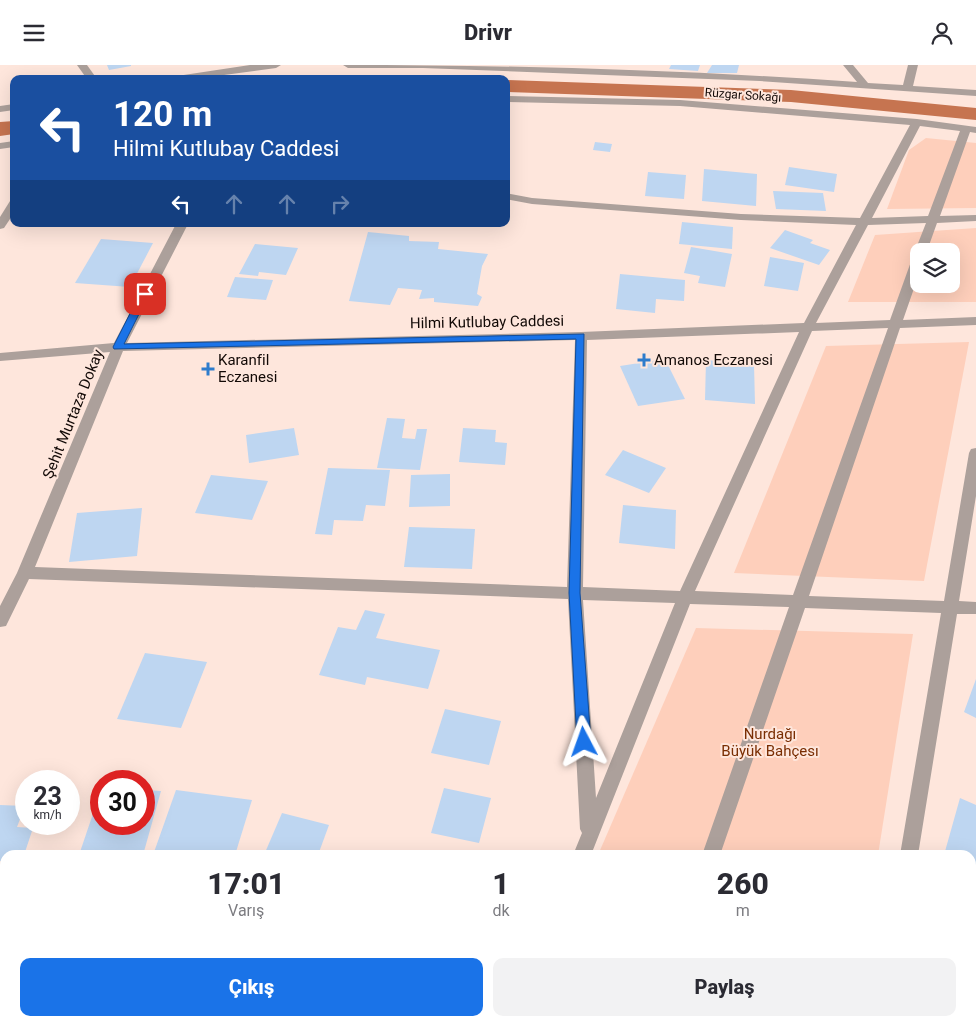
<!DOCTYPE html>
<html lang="tr">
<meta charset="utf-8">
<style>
:root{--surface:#fff;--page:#f2f2f3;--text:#2b2b33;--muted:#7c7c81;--accent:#1a73e8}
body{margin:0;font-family:Roboto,sans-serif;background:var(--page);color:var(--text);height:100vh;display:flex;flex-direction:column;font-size:19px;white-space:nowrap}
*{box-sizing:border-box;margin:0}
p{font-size:16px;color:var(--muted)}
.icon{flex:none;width:28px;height:28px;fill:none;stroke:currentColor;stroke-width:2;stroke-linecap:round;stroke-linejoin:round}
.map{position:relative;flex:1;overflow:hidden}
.details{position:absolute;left:0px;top:785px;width:976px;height:176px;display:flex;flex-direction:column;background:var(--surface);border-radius:15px 15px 0 0;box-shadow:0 5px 20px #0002}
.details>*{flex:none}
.guide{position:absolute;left:10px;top:10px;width:500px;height:152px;border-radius:10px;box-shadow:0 5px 20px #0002;background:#1a4fa0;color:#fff;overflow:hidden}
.controls{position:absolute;left:910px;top:178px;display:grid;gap:10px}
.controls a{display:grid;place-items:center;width:50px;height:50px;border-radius:10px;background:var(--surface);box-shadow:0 5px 20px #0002;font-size:25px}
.speed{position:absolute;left:15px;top:705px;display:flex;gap:10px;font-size:25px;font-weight:700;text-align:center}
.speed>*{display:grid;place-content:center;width:65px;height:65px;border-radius:50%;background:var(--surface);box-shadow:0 5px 20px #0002;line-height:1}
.speed small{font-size:12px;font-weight:400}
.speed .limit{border:8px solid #d22;background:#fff;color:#111}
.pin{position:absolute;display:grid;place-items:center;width:42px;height:42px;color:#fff;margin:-21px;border-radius:10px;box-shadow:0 2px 8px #0006}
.me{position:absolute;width:55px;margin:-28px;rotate:356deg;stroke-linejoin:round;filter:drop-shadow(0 0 4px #0008)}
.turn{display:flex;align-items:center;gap:18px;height:105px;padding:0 20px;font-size:22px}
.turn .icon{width:65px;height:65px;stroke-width:2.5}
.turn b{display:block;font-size:35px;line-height:42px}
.lanes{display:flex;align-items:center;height:48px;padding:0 20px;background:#0003;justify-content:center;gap:25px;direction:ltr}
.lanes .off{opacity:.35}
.eta{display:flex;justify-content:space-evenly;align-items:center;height:85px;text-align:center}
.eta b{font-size:30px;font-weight:800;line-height:35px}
.button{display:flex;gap:10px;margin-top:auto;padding:10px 20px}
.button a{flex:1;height:58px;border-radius:10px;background:var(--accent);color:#fff;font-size:20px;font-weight:800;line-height:58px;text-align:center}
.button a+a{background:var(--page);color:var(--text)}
header{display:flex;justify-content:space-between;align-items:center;height:65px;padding:0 20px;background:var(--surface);font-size:22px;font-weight:800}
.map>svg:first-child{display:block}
</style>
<header><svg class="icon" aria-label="menu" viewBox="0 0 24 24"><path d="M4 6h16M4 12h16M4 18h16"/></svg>Drivr<svg class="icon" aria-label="person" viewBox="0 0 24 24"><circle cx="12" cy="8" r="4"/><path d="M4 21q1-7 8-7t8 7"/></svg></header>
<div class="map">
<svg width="976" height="961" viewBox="0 0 976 961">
<rect width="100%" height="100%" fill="#fee6dc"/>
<g fill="#fecfbb" fill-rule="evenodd">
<polygon points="926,73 976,78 976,143 887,144 909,85"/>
<path d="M976 163V237H848L875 170ZM919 186H951V219H919Z"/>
<polygon points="969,277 924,516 734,508 826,281"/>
<polygon points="696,563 913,569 878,790 598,790"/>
<polygon points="469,956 852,956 851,961 462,961"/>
</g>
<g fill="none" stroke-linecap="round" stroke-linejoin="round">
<g fill="#c67450" fill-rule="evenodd">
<polygon points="506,15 791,25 976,43 976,55 791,37 506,27"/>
<polygon points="14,56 14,69 0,71 0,57"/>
</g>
</g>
<g fill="#bed6f1">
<polygon points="107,0 131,0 131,1 109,5"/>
<polygon points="671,0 700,0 698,6 669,4"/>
<polygon points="712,0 739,0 737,8 707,8"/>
<polygon points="595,77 612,79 610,87 593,85"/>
<polygon points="789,102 837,109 834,127 785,120"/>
<polygon points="704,104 757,109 756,141 702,136"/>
<polygon points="648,107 686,110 684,134 645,131"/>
<polygon points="773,126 823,128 826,146 776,144"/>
<polygon points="682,157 733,162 732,184 679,179"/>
<polygon points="785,165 813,175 810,178 830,185 819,200 770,183"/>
<polygon points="368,167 409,171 409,176 439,177 438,184 488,189 482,201 477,229 482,232 478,241 434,237 434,233 419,234 422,225 398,223 390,240 349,236"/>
<polygon points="101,174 153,178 130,222 75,218"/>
<polygon points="255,179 298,183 286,210 259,207 258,211 239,209"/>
<polygon points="691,182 732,189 725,222 698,218 700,211 684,208"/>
<polygon points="770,192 804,198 798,226 764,221"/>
<polygon points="620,209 685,215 684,236 656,234 655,248 616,244"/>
<polygon points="235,212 273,215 266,235 227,232"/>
<polygon points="665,294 685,334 638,341 620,301"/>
<polygon points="706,295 754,299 755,339 705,335"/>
<polygon points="387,353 405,354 402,373 415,374 417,364 427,364 420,405 377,403"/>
<polygon points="294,363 299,390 249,398 246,370"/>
<polygon points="463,363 496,365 495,377 507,378 505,400 459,397"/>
<polygon points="623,385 666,403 649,428 605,410"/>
<polygon points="328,403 390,405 385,441 366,440 363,456 334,455 332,470 315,469"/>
<polygon points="450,409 450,441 409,442 411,410"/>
<polygon points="211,410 268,416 252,455 195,448"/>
<polygon points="623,440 676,445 675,484 619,478"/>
<polygon points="142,443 137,491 69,497 77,448"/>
<polygon points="409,462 475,464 472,504 404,502"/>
<polygon points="365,545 385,549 376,573 440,585 428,624 367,612 365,620 319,610 338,562 356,565"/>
<polygon points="145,588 207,597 181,663 117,654"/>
<polygon points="976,614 976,653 964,647"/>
<polygon points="445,644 501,656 489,700 431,688"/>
<polygon points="444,723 491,733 479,778 431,768"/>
<polygon points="101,725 101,759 144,759 144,725 161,726 143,790 79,790"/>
<polygon points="176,725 252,735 235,790 153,790"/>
<polygon points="960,733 976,740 976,889 971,887 971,790 944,790"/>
<polygon points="0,740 25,741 17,762 33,763 24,790 5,790 5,797 0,796"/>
<polygon points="282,748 329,760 318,790 264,790"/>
<polygon points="165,956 297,956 295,961 163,961"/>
</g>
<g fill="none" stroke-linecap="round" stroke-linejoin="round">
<g fill="#aca09b" fill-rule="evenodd">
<polygon points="77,0 87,0 97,14 87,14"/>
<polygon points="250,0 281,0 276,3 194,14 172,14 177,11"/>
<path d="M343 0C515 0 686 5 857 17L843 0H853L868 18 903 20 908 0H918L913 21 976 25V31L760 16 423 3H348Z"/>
<path d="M506 31 680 35 917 54 976 62V68L970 67 940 151 976 150V156L937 158 927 186H919V209L903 255 976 252V260L900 263 809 531 944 536 969 388 971 384 976 383V431L959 536 976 537V549H957L918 790H900L941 548 805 543 720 790H702L789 542 690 539 591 790H573L582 768 580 764 568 534 29 514 6 561 0 562V541L17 508 110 287 0 296V288L114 278 176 159H188L127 278 581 267 804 258 856 160 741 155 532 139 506 134V128L532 133 741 149 860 153 910 60 680 41 506 37ZM920 61 960 66 928 151 872 153ZM926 158 915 186 917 188 913 191 890 255 816 258 868 160ZM888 263 793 530 695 526 812 266ZM799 267 680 526 583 522 587 275ZM575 275 567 522 35 502 123 286ZM583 535 675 538 596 733Z"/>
<polygon points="14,39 14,45 0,47 0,41"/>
<polygon points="14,76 14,82 0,84 0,78"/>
<polygon points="14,135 14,148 4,163 0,164 0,152 10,136"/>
<polygon points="0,828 5,829 5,847 0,846"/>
<polygon points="419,956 446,956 444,961 417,961"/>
<polygon points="642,956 662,956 660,961 640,961"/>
<polygon points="871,956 891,956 890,961 870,961"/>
</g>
</g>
<polygon fill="#1a73e8" stroke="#114b97" points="145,226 149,229 124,279 584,269 580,528 591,677 589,681 584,682 579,681 577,677 569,528 576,274 114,284 113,282 140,229"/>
<g fill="#2e7ccc" stroke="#fee6dc" stroke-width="2">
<path d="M641.5 287.5h5v5h5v5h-5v5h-5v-5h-5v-5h5z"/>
<path d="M205.5 296.5h5v5h5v5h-5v5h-5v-5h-5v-5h5z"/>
</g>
<g text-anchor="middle" stroke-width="4" stroke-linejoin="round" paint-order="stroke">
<g font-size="12" fill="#120906" stroke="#fee6dc">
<text transform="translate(743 30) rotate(4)" y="4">Rüzgar Sokağı</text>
</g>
<g font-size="15" fill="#120906" stroke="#fee6dc">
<text transform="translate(487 257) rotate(-1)" y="5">Hilmi Kutlubay Caddesi</text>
<text transform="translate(73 349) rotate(-68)" y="5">Şehit Murtaza Dokay</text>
</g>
<g font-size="15" fill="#120906" stroke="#fee6dc" text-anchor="start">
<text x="218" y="300">Karanfil<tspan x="218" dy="17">Eczanesi</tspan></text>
<text x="654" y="300">Amanos Eczanesi</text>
</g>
<g font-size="15" fill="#7a2e03" stroke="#fee6dc">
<text x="770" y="674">Nurdağı<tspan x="770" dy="17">Büyük Bahçesı</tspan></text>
</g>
</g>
</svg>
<div class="controls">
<a><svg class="icon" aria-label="layers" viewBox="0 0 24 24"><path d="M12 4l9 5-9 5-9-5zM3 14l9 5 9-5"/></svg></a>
</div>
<div class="speed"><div>23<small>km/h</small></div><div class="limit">30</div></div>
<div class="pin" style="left:145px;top:229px;background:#d93025"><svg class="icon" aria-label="arrive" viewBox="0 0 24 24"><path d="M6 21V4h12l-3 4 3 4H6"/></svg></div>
<svg class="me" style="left:584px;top:677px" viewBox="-20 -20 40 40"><path d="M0-17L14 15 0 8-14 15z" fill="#1a73e8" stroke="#fff" stroke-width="4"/></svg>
<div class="guide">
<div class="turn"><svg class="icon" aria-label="left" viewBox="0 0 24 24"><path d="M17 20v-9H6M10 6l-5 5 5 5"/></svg><div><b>120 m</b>Hilmi Kutlubay Caddesi</div></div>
<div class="lanes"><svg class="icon" aria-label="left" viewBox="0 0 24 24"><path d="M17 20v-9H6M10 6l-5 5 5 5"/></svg><svg class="icon off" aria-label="ahead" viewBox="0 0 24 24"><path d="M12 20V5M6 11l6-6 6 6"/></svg><svg class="icon off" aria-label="ahead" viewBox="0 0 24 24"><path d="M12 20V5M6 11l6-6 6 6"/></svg><svg class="icon off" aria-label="right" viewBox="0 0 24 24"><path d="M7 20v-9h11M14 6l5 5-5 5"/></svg></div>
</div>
<section class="details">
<div class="eta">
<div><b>17:01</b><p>Varış</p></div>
<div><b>1</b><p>dk</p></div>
<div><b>260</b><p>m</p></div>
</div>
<div class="button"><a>Çıkış</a><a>Paylaş</a></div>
</section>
</div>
